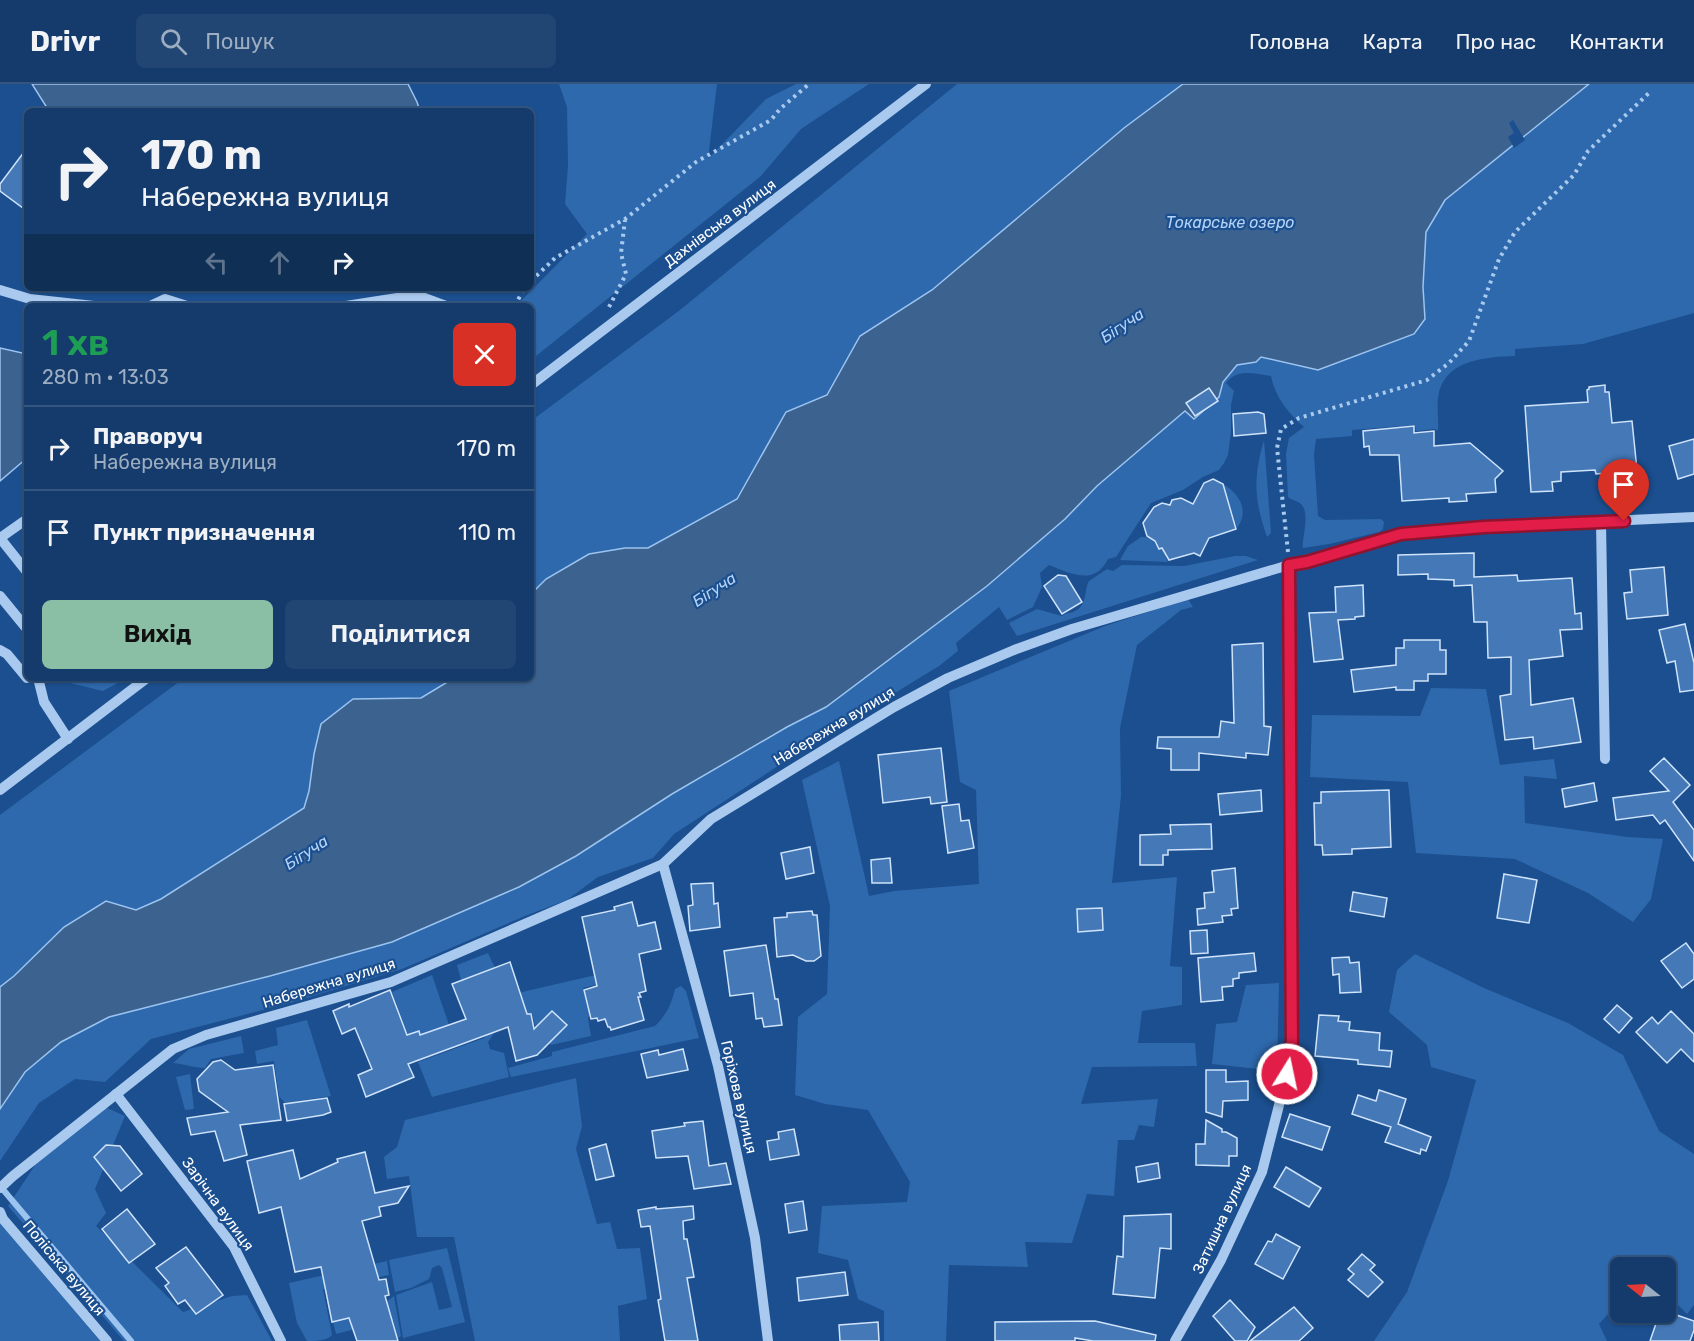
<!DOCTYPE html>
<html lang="uk">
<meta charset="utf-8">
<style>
:root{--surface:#143b6b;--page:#214673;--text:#f1f3f6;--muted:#9dadc1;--line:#33557e;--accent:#8abfa5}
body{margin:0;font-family:Rubik,sans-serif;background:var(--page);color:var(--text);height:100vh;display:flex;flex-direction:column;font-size:22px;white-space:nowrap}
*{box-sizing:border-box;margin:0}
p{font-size:20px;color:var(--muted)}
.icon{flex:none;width:33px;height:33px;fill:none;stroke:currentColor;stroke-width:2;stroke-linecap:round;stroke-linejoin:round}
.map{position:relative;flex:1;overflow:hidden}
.details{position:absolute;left:24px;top:219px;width:510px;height:378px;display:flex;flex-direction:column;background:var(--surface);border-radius:9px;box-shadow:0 2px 4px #0004,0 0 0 2px var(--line)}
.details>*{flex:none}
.hud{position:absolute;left:24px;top:24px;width:510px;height:183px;border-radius:9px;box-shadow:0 2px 4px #0004,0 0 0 2px var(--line);background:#143b6b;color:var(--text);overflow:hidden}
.needle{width:39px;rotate:288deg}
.tools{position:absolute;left:1610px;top:1173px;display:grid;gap:12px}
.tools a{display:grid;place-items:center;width:66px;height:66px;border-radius:9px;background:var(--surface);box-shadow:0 2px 4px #0004,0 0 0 2px var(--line);font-size:30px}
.pin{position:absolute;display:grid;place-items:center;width:51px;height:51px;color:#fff;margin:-62px -26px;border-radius:50% 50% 50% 0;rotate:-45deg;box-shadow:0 0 6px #0007}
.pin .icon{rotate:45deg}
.me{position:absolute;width:66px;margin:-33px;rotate:10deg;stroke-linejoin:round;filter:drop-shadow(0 0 4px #0008)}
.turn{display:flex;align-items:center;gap:21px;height:126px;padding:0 18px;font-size:27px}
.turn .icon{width:78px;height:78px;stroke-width:2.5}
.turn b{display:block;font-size:42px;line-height:51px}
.lanes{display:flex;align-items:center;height:57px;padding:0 18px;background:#0003;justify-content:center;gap:30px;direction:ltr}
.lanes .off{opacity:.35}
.round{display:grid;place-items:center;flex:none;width:63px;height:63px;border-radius:9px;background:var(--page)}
.head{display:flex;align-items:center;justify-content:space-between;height:102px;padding:0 18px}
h1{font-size:36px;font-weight:600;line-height:45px;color:#1e9e55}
.cta{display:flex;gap:12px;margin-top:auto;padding:12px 18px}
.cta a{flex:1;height:69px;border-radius:9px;background:var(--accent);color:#111;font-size:24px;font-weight:600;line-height:69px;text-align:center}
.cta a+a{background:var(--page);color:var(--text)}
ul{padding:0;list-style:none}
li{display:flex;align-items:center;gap:18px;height:84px;padding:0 18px;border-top:2px solid var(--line)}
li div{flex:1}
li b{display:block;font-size:22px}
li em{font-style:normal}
header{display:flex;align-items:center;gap:36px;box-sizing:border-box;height:84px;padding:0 30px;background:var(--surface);border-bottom:2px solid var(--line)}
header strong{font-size:28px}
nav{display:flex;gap:33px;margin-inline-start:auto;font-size:21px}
.search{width:420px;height:54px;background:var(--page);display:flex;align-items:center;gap:15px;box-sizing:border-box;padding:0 21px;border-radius:9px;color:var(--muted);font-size:22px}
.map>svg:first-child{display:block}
</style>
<header>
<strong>Drivr</strong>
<div class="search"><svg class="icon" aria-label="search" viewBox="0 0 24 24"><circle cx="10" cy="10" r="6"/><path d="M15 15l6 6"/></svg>Пошук</div>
<nav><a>Головна</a><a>Карта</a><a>Про нас</a><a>Контакти</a></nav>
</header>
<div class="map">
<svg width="1694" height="1257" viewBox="0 0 1694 1257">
<rect width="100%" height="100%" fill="#1b4f8f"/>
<g fill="#2e69ad">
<polygon points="559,0 717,0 708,75 766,15 796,0 869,0 801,45 761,92 531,276 531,222 516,222 587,150 565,120 568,81 567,23"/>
<polygon points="957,0 1183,0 1124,44 932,206 860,252 827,311 786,328 737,415 648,464 625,464 546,495 531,510 531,337 680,226"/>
<path d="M1590 0H1694V229L1583 260 1515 265V272C1487 273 1448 275 1439 308 1436 320 1439 335 1438 347L1435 345 1416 347 1415 341 1352 346V352L1316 355 1314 370 1318 432 1325 436 1381 435 1384 438 1383 445 1379 448 1329 460 1303 464C1301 456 1311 430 1301 420 1298 417 1291 416 1288 413L1286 370 1289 354 1304 343C1288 329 1275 313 1271 292 1254 290 1238 284 1226 299L1234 307 1231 321V348L1228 371 1224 379 1219 386 1203 393 1183 406 1151 419 1116 473 1108 475C1095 502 1071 490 1049 481L1040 489 1042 503 1033 523 1007 536 999 523 956 559 958 567 939 582 807 663 674 750 653 774 598 793 567 816 525 832 402 885 290 919 151 955 105 998 75 995 39 1019 0 1077V1025L25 988 61 958 109 933 270 892 392 858 519 803 576 772 672 710 787 643 826 623 987 502 1065 435 1097 402 1185 327 1195 335 1219 313 1223 298 1237 281 1256 278 1261 273 1267 274 1425 234 1423 203 1426 148 1445 116Z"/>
<path d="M1264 356 1271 449 1267 453C1254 416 1253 394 1264 356Z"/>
<path d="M1223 400C1239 409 1250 427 1237 444Z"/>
<path d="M1141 453C1151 452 1155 458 1159 465H1162L1168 478 1120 476 1128 462Z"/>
<path d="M1235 472H1246L1258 476 1017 552 1009 539 1037 525 1062 532C1067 528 1070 530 1075 527 1087 522 1084 506 1089 497L1107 485 1113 487 1122 481 1184 482Z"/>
<polygon points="1188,515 1193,523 1181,526 1137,561 1120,644 1121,712 1112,799 1177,793 1170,882 1182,883 1182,921 1142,927 1138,959 1195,959 1197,982 1092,983 1081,1020 1158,1015 1154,1043 1139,1041 1134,1056 1118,1056 1114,1112 1087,1110 1072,1159 1025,1158 1028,1183 949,1181 946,1257 884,1257 884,1227 858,1215 848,1176 818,1169 822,1122 907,1118 910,1098 868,1026 825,1020 795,1011 798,933 827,910 830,822 802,696 839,677 869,812 894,807 979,800 976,706 960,698 949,607 1105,542"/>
<polygon points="72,594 127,594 103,607 70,599"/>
<polygon points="184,594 454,594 421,614 353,615 309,707 304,724 161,815 136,827 106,817 0,903 0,731"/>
<polygon points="1431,604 1486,605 1500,681 1554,675 1557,695 1524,692 1525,739 1628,753 1663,755 1651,815 1633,838 1588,809 1515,775 1416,769 1408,698 1310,693 1312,631 1420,632"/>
<polygon points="488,869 495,884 461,896 457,881"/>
<polygon points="1415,870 1484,904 1568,939 1623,971 1659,1047 1694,1070 1694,1221 1687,1230 1665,1208 1665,1184 1620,1184 1620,1217 1599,1240 1607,1257 1374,1257 1407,1208 1448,1097 1476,996 1431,983 1427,961 1389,928 1397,886"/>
<polygon points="639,881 641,889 583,904 590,930 588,934 591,952 551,961 548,955 539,955 532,930 503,936 488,958 490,965 504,969 509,993 432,1013 418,978 484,954 522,908"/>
<polygon points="432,891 449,941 442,944 450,965 438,969 421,954 418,947 408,951 392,908"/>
<polygon points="1279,899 1277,987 1212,980 1216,940 1237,938 1246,901"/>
<path d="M681 902 686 907 699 954 511 993 508 984 552 972V968L655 942C667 930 671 921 675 905Z"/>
<polygon points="307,936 331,1012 285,1019 279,1012 274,977 257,980 255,967 278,961 276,944"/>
<path d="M241 952 244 969 211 975 205 984C194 984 185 980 173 979L189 965Z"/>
<polygon points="190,990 194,1025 185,1026 176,993"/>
<polygon points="576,994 582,1042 576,1065 597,1140 610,1138 617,1165 640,1164 647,1215 618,1222 620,1257 475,1257 454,1153 417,1153 409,1092 387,1095 384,1073 397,1063 405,1036"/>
<polygon points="107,1024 125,1032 95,1105 106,1129 96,1142 183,1228 232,1212 247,1211 272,1257 124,1257 8,1122 51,1057"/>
<polygon points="0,1138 100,1257 0,1257"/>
<polygon points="447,1164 465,1238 403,1254 396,1211 432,1198 439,1226 452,1223 442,1184 439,1181 432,1184 429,1195 411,1204 395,1208 389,1176"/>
<path d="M387 1177 389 1191 323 1205 332 1251C327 1257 315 1257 307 1257L297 1239 289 1199Z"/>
<polygon points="394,1212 401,1252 398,1254 393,1236 373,1241 370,1230"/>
<polygon points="362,1233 363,1243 336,1250 333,1238"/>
</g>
<g fill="#3c6290" stroke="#9cc4f0" stroke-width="1.5">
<polygon points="32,0 408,0 417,18 420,27 49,27"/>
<polygon points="1183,0 1589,0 1445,116 1426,148 1423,203 1425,235 1414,250 1318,286 1261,273 1256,278 1237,281 1223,298 1219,313 1194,335 1185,327 1097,402 1065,435 987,502 826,623 787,643 672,710 576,772 519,803 392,858 270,892 109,933 61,958 25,988 0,1025 0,903 14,892 64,843 106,817 136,826 161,815 304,724 309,707 314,670 321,640 353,615 421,614 454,594 531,594 531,510 546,495 589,470 625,464 648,464 737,415 786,328 827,311 860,252 932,206 1124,44"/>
<polygon points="0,264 27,270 27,374 0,397"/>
</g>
<polygon fill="#1b4f8f" points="1513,36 1525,56 1514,64 1508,53 1514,49 1509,39"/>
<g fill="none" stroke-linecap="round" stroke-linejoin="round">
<polyline stroke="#9cc4f0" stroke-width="6" points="0,1102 131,1257"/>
</g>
<g fill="#4478b7" stroke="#cfe3fa" stroke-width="1.5">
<polygon points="27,64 27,127 0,107 0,100"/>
<polygon points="1605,301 1605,308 1609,308 1612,339 1632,337 1637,386 1596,390 1595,386 1561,388 1561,397 1552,398 1553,407 1531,408 1525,322 1588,318 1587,306 1589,305 1589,303"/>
<polygon points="1209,304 1218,317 1195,332 1186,319"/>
<polygon points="1258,328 1264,330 1266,349 1234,352 1233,330"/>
<polygon points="1414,342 1414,349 1434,347 1434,362 1470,359 1503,387 1495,395 1496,408 1466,410 1467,417 1449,418 1449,414 1402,417 1399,371 1370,371 1369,362 1364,363 1363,347"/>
<polygon points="1694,355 1694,390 1678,395 1669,362"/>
<polygon points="1213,395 1223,400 1236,445 1209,454 1200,472 1194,469 1169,476 1162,464 1159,465 1155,457 1147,452 1143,439 1154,423 1162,419 1170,421 1172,416 1181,414 1193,420 1204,399"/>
<polygon points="1474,469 1474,493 1517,491 1518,497 1572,494 1575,530 1581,529 1582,545 1560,546 1563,572 1529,576 1531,621 1573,614 1581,658 1534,665 1533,653 1505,656 1500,612 1511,610 1511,573 1488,574 1487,538 1474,538 1472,501 1454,502 1454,496 1428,495 1428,490 1398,491 1398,471"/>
<polygon points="1664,483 1668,531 1627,535 1624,509 1632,508 1630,486"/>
<polygon points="1058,491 1066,492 1082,518 1062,530 1044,502"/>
<polygon points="1363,501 1364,532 1355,533 1355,535 1338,536 1343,575 1314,578 1309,529 1336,528 1335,503"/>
<polygon points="1685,540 1694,579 1694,606 1680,608 1675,577 1667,579 1659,546"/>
<polygon points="1404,556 1440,556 1440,566 1446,566 1446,590 1428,590 1428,597 1414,597 1414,606 1396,606 1396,603 1354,608 1351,586 1396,581 1396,564 1404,564"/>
<polygon points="1263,559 1264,642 1271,643 1268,671 1246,669 1246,674 1199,669 1199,686 1171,686 1171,665 1157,664 1158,653 1219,653 1221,637 1234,639 1232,561"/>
<polygon points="941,664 947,718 931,720 930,713 883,719 878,671"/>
<polygon points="1664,674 1690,701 1673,718 1694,746 1694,777 1665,736 1660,740 1653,731 1616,736 1613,714 1669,707 1650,687"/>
<polygon points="1594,699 1597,717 1565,723 1562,705"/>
<polygon points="1261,706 1262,727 1220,731 1218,710"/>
<polygon points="1389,706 1391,763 1352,765 1352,770 1323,771 1322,761 1315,761 1314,719 1321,719 1321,708"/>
<polygon points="959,720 961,737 969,736 974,764 948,769 942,722"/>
<polygon points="1211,740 1212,765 1168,766 1168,771 1163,771 1163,781 1140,781 1140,751 1171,750 1170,741"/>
<polygon points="810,763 814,789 786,795 781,769"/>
<polygon points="890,774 892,799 872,799 871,776"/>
<polygon points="1235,784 1238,824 1231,825 1232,831 1222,832 1223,838 1198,841 1197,825 1205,824 1204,809 1214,808 1212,787"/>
<polygon points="1504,790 1537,796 1529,839 1497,834"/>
<polygon points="713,799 714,820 718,819 720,843 690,847 688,822 693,821 691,800"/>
<polygon points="1353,808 1387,814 1384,833 1350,827"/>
<polygon points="632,818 638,842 655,838 661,865 639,870 646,907 639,909 641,913 638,913 644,936 611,946 610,943 608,943 605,935 598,937 597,934 591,935 584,906 597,902 582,833 615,826 614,823"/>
<polygon points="1102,824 1103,846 1078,848 1077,825"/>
<polygon points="812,827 813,831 817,831 821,872 814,877 806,877 793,871 777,873 774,834 787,833 787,829"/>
<polygon points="1207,846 1208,869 1191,870 1190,847"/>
<polygon points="1686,859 1694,870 1694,895 1682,904 1661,877"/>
<polygon points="766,861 775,915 778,915 782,941 764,943 762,934 756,935 753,909 730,912 724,867"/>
<polygon points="1254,869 1256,887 1239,889 1239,894 1233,895 1233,902 1222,903 1223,916 1201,918 1198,874"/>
<polygon points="1349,873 1350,879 1359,878 1361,908 1340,909 1339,890 1333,891 1332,874"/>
<polygon points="510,878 527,930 531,930 534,945 552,927 567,941 537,971 516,977 508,943 408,980 414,993 366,1013 358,991 372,985 355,944 342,950 333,927 349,920 349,923 390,906 407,951 419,947 420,951 466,935 452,900"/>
<polygon points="1617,921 1632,934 1619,949 1604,935"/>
<polygon points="1671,927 1694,950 1694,978 1681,965 1667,979 1636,948 1652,933 1658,940"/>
<polygon points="1319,931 1339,932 1338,937 1350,938 1349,946 1380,949 1379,966 1392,967 1390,983 1358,980 1358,976 1315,972"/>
<polygon points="683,965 688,986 647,994 641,970 658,966 659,971"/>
<polygon points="221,976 235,986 273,981 281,1036 240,1041 247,1071 224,1077 215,1047 191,1051 187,1034 228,1028 199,1007 197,995 213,978"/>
<polygon points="1206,986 1226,986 1226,998 1248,997 1248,1016 1223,1017 1222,1033 1206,1028"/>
<polygon points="1379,1006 1406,1015 1398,1040 1431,1053 1426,1067 1421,1065 1420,1070 1385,1058 1391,1043 1352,1030 1358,1011 1376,1017"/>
<polygon points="327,1014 331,1028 323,1031 287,1037 284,1020"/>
<polygon points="1290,1030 1330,1043 1322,1066 1282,1053"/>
<polygon points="1206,1036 1222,1045 1222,1048 1226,1048 1237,1054 1237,1072 1229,1072 1229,1082 1196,1081 1196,1060 1205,1060"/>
<polygon points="703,1037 709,1082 726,1079 731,1100 694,1105 688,1072 656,1074 652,1047 685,1042 684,1039"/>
<polygon points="794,1045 799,1071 770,1076 767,1057 779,1055 778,1048"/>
<polygon points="606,1060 614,1092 596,1096 589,1065"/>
<polygon points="106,1061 120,1062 142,1090 121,1107 94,1073"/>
<polygon points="293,1066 300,1095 338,1078 337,1075 365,1068 375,1109 409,1102 398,1119 379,1123 381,1132 362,1137 379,1196 386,1195 389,1211 385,1212 398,1257 357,1257 349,1234 332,1238 321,1183 295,1188 281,1123 259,1129 247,1077"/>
<polygon points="1158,1079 1160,1094 1138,1098 1136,1083"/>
<polygon points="1286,1083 1321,1104 1309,1123 1274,1103"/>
<polygon points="803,1117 807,1146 789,1149 785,1120"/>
<polygon points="693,1122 694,1135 683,1137 684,1155 687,1155 694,1193 687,1194 698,1257 665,1257 658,1216 661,1215 650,1142 641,1143 638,1126 656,1123 656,1125"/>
<polygon points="127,1125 155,1160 129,1179 102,1145"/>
<polygon points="1171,1130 1171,1165 1160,1164 1155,1214 1113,1210 1117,1172 1123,1173 1124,1132"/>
<polygon points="1276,1150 1300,1163 1283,1195 1255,1180 1268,1157 1272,1158"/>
<polygon points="186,1163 223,1211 196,1230 185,1216 178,1220 165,1202 169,1199 156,1184"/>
<polygon points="1362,1170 1375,1181 1370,1186 1383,1198 1368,1213 1348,1196 1354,1190 1348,1185"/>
<polygon points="845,1188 848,1211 799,1217 797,1194"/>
<polygon points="1230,1216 1255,1243 1247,1257 1235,1257 1213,1232"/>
<polygon points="1294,1223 1313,1244 1299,1257 1250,1257"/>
<polygon points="1665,1227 1694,1237 1694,1246 1690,1257 1650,1257 1660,1228 1665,1228"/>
<polygon points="1095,1237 1156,1251 1155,1257 1093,1257 1075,1254 1075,1257 995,1257 995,1238"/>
<polygon points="878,1238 879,1257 840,1257 839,1241"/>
</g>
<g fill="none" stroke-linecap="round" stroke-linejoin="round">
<g stroke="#a9c9ee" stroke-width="4" stroke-dasharray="3 4.5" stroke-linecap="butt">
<polyline points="531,197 555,174 625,135 696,78 771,36 780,25 809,0"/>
<polyline points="515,222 524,204"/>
<polyline points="609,223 626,190 621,169 625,136"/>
<polyline points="1288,468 1277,364 1281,345 1299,334 1427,296 1449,279 1469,257 1499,175 1515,148 1574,91 1588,67 1650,8"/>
</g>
<g stroke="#a9c9ee" stroke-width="10">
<polyline points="0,206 30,215 94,222"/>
<polyline points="150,222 165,215 187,222"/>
<polyline points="346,222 410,212 419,212 446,222"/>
<polyline points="531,301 926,0"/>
<polyline points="1601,438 1605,675"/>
<polyline points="0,454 27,488"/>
<polyline points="0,454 27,435"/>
<polyline points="0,512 27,545"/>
<polyline points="0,566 7,570 27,594"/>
<polyline points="38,594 44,618 68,655"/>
<polyline points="0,706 147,594"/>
<polyline points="663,780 718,982 755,1154 768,1257"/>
<polyline points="116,1010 234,1163 281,1257"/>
<polyline points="0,1104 13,1092 173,965 206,951 391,898 663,780 711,735 894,623 948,594 1014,566 1072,545 1289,481 1307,478 1401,450 1484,443 1694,433"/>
<polyline points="0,1128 3,1135 107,1257"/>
<polyline points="1175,1257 1221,1176 1262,1088 1292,970 1289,481"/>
</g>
</g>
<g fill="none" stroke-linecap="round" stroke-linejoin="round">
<defs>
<polyline id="route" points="1287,990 1292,970 1289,481 1307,478 1401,450 1484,443 1624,437"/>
</defs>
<use href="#route" stroke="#92132f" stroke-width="15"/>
<use href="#route" stroke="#e11d48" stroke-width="10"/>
</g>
<g text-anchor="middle" stroke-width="4.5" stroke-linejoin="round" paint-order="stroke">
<g font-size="15" fill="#fff" stroke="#1b4f8f">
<text transform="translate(720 139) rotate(-37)" y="5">Дахнівська вулиця</text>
<text transform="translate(834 642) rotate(-31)" y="5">Набережна вулиця</text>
<text transform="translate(329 899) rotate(-17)" y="5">Набережна вулиця</text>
<text transform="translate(739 1013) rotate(77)" y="5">Горіхова вулиця</text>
<text transform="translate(218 1120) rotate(54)" y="5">Зарічна вулиця</text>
<text transform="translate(1222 1135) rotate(-65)" y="5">Затишна вулиця</text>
<text transform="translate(64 1184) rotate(50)" y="5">Поліська вулиця</text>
</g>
<g font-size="16" font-style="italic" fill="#b5d3f5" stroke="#1b4f8f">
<text x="1230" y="144">Токарське озеро</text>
<text transform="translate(1122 241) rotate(-34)" y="6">Бігуча</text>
<text transform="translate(714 505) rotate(-33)" y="6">Бігуча</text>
<text transform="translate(306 768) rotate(-33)" y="6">Бігуча</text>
</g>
</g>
</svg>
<div class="tools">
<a><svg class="needle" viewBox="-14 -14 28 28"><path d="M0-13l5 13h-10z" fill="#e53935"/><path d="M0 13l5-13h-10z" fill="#9dadc1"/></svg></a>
</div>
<div class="pin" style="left:1624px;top:437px;background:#d93025"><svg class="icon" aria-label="arrive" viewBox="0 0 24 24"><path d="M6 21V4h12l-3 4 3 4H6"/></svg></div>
<svg class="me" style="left:1287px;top:990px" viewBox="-20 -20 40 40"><circle r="17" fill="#e11d48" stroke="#fff" stroke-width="3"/><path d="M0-11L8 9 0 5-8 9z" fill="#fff"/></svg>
<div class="hud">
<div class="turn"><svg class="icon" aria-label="right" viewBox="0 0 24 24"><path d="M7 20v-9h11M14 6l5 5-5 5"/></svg><div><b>170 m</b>Набережна вулиця</div></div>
<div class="lanes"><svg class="icon off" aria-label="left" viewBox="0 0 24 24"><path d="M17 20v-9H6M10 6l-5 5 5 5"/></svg><svg class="icon off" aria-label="ahead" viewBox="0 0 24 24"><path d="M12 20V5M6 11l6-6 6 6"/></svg><svg class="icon" aria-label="right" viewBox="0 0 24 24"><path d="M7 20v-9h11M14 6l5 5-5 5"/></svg></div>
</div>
<section class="details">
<div class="head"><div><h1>1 хв</h1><p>280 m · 13:03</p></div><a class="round" style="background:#d93025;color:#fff"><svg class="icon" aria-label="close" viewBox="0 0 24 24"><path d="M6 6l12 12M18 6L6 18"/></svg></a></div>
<ul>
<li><svg class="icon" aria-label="right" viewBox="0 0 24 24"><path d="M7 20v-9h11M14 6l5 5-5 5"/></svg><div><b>Праворуч</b><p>Набережна вулиця</p></div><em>170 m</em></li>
<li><svg class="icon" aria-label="arrive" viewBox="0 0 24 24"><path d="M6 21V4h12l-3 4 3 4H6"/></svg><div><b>Пункт призначення</b></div><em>110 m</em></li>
</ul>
<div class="cta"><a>Вихід</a><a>Поділитися</a></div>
</section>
</div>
